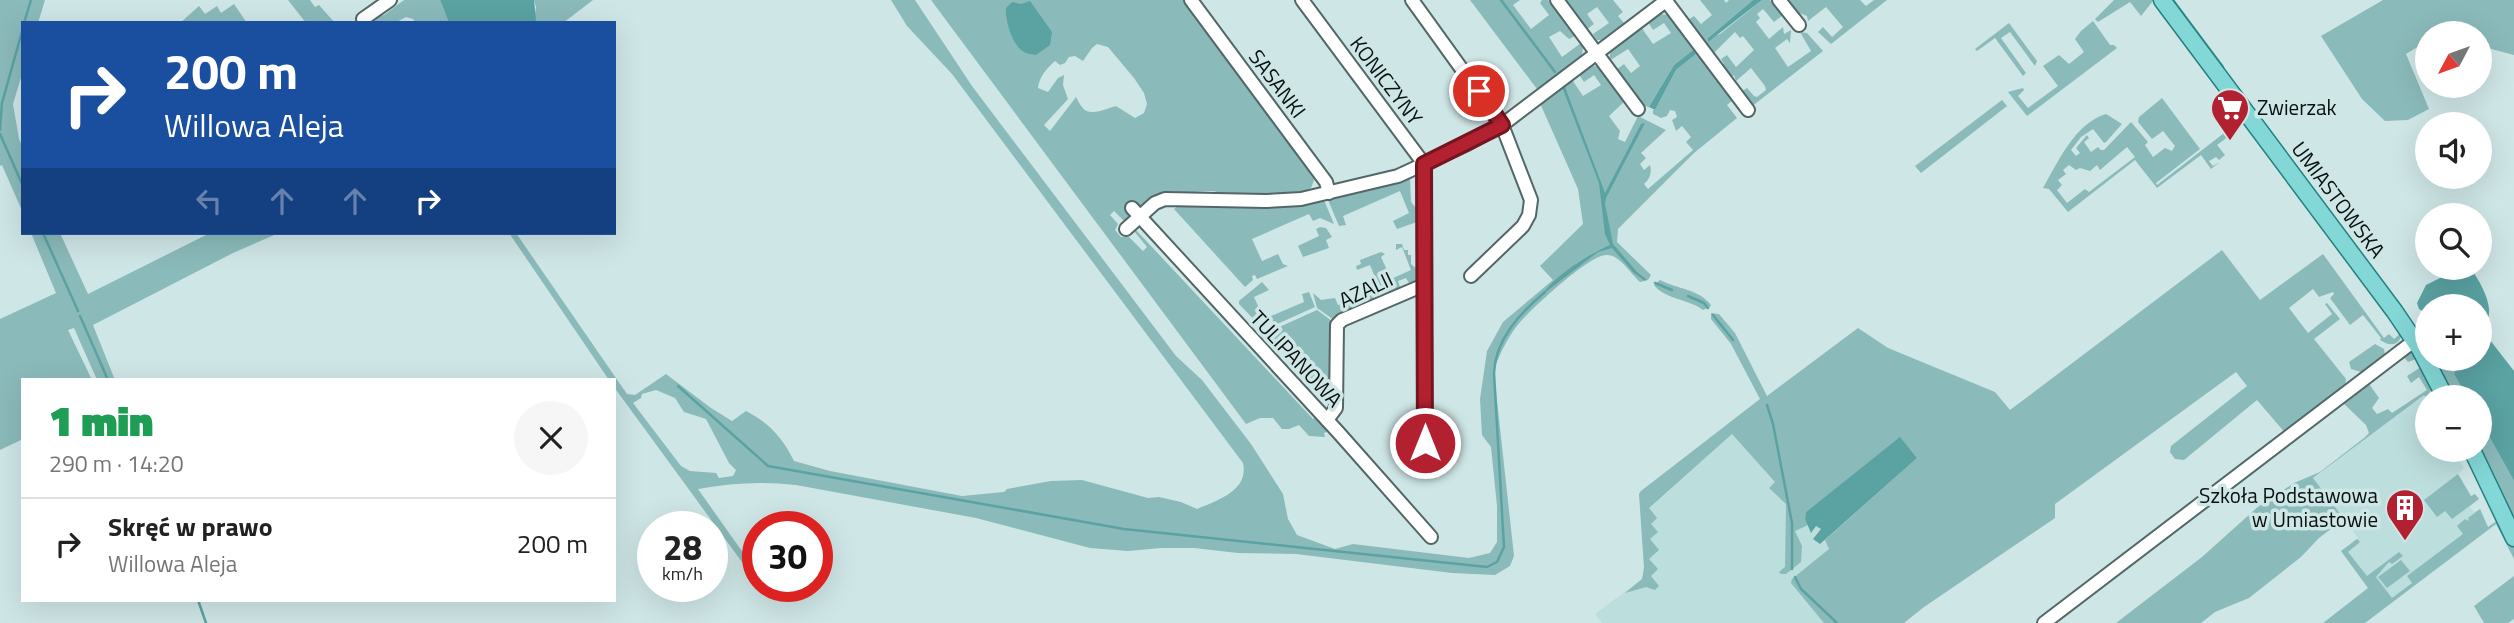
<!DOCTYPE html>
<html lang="pl">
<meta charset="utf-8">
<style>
:root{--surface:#fff;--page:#f6f6f6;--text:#222;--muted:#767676;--line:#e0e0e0}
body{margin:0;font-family:"Titillium Web",sans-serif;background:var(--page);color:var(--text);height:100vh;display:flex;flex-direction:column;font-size:26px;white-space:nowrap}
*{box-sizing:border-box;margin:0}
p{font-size:23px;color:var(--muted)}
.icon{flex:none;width:38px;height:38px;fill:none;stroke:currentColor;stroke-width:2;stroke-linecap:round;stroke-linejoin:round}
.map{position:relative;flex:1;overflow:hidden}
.drawer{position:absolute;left:21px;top:378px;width:595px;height:224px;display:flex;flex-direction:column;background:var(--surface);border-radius:0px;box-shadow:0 7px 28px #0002}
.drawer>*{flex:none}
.guide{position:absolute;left:21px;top:21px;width:595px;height:214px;border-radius:0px;box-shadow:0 7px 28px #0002;background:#1a4fa0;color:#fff;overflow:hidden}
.needle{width:46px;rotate:229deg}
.buttons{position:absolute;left:2415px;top:21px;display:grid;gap:14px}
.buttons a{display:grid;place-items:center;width:77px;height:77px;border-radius:50%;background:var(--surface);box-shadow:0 7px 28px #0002;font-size:35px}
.speed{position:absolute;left:637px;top:511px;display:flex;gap:14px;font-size:35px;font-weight:700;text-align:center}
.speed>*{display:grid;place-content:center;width:91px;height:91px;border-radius:50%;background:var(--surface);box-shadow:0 7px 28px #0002;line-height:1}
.speed small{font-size:18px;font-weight:400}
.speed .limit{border:10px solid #d22;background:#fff;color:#111}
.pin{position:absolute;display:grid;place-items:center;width:60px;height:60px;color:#fff;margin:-30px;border:4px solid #fff;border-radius:50%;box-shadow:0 2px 7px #0007}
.me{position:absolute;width:77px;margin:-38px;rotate:0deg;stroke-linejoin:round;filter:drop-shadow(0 0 5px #0008)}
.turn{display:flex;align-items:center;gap:24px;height:147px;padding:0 28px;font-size:32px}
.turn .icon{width:91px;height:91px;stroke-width:2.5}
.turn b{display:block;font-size:49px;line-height:60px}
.lanes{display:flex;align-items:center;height:66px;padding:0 28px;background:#0003;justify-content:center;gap:35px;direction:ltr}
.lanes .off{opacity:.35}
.round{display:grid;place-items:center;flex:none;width:74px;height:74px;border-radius:37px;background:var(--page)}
.headline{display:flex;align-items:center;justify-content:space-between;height:119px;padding:0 28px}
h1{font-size:42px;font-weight:800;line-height:52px;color:#1e9e55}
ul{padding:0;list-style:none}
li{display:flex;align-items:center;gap:21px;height:91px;padding:0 28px;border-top:2px solid var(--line)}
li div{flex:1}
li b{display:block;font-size:26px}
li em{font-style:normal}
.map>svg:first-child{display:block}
</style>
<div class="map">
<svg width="2514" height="623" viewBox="0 0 2514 623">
<rect width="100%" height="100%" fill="#cfe6e6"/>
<g fill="#bcdedd">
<polygon points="2424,394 2427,398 2427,450 2453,450 2464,468 2457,475 2474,503 2470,507 2474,512 2478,510 2487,529 2385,606 2341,551 2358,538 2313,479"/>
<polygon points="1760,399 1900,433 1930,469 1833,623 1602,623 1595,614 1642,579 1644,568 1643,531 1639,494 1641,491"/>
</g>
<g fill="#8bbaba" fill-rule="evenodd">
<polygon points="0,0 45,0 38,23 23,23 23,71 13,104 19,139 23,148 23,213 2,165 0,166"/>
<polygon points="288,0 310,0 315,7 319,5 335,23 306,23"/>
<polygon points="404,0 440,0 449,23 416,23 413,19 406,17 395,23 371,23 374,17 384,15"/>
<polygon points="534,0 593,0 563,23 534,23 536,7"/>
<path d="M891 0H915L972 86 1176 356 1202 380 1251 444 1283 494 1288 519 1297 535 1335 549 1353 544 1469 558 1490 553 1497 542V506L1491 447 1482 435 1480 399 1487 351 1503 322 1553 280 1540 266 1583 224 1578 189 1539 101 1571 78 1583 96 1601 85 1594 75 1584 82 1578 73 1590 65 1600 67 1625 101 1609 116 1620 131 1618 139 1625 142 1638 116 1666 130 1641 153 1646 158 1640 164 1644 170 1650 165C1652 172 1650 179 1644 184L1648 189 1693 150 1686 142 1691 137 1682 126 1676 131 1672 120 1677 117 1675 111 1670 110 1667 116 1661 118 1653 114V110H1655L1676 70 1696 54 1697 56 1699 55 1733 100 1727 105 1737 118 1694 153 1618 229 1617 242 1651 275 1648 280 1640 282C1631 274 1620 255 1607 255 1591 253 1534 307 1522 320 1510 333 1497 357 1494 373L1514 556 1510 566 1495 575 1452 573 1296 554 1238 553 1194 548H1161L1128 551 1090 548 976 518 796 485C762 481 731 483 698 489L758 574V584L614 387V380H609L509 233H516L627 394 635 395 666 374 711 408 732 421 746 411C769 423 782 437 794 461L830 471 962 496 1004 492 1007 489 1051 481 1082 480 1148 498 1159 497 1181 502 1197 509C1217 500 1249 491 1243 463L952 74 907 26ZM656 390 675 398 684 412 706 419 729 463 736 470 733 476 719 478 716 473 690 471 681 466 633 403 641 398 642 394Z"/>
<path d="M931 0H1185L1319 178 1314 180 1311 188 1303 192 1274 196H1234L1213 191 1171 193 1141 208 1136 206 1129 210 1128 219 1124 221 1114 211 1110 215 1118 224 1115 230 1121 237H1129L1143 251 1147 247 1134 231 1135 226 1141 224 1136 230 1313 419 1318 415 1332 430 1324 433 1325 437 1309 436 1299 425 1289 429H1282L1273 418H1260L1246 424ZM1097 44 1108 47 1134 78 1144 93 1147 104 1144 113 1135 118 1116 106C1107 108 1090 118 1082 107 1079 104 1078 100 1076 97L1050 131 1044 125 1068 99 1063 85 1064 75 1058 78 1048 92 1038 88C1039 77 1047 68 1055 61L1060 65 1065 63 1069 57 1075 56 1083 61 1092 48Z"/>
<polygon points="1470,0 1520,0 1513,5 1531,29 1549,15 1540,3 1542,0 1548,0 1575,36 1569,39 1560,31 1549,37 1562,57 1581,43 1583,46 1582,56 1537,89"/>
<polygon points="1564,0 1613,0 1623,12 1618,16 1624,23 1601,40 1597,40 1593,34 1609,23 1597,7 1587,14 1594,24 1586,30"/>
<polygon points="1700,0 1724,0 1726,3 1729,0 1753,0 1708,38 1720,34 1762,0 1770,0 1783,15 1774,22 1763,9 1757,14 1760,18 1756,22 1769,39 1783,27 1784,34 1791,30 1790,43 1787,39 1775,48 1788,67 1811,51 1800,32 1807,33 1823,51 1751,107 1741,92 1747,88 1754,96 1757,97 1766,90 1765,86 1751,68 1736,81 1734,75 1730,78 1721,66 1724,64 1721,59 1727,55 1736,67 1754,50 1743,36 1740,38 1735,32 1713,54 1688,20 1694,16 1701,24 1712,15"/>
<polygon points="1788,0 1860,0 1866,6 1874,0 1887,0 1831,44 1818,32 1823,27 1832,37 1843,27 1826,7 1808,21 1807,16 1799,13"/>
<polygon points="2114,0 2153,0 2153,1 2141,16 2130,2 2098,22 2095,19"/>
<polygon points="2383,0 2514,0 2514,55 2480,46 2480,33 2427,33 2427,53 2419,46 2406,54 2429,109 2408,120 2385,121 2362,99 2321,36"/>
<polygon points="234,4 247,23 180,23 199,6 205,14 217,6 221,13"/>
<polygon points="1659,14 1669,15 1693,50 1674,65 1649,107 1644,106 1616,70 1624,64 1631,73 1640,66 1628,49 1609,61 1611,49 1641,27 1653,44 1671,33 1664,23 1653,30 1648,22"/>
<polygon points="2093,21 2110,45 2114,45 2117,48 2027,116 2008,92 2023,88 2024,90 2018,96 2028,108 2058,86 2043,66 2059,55 2069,64 2084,52 2075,39 2081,31"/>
<polygon points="2009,23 2037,61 2035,66 2010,32 2001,38 2026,73 2023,76 1995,38 1977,51 1975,49"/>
<path d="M2162 98 2200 149 2156 183 2157 185 2228 130 2233 133 2217 145 2225 155 2219 160 2216 157 2209 161 2213 166 2220 162 2211 169 2201 155 2157 188 2135 160 2068 212 2049 189 2043 188C2058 162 2075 123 2106 114L2122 124 2106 142 2104 143 2093 129 2081 137 2071 150 2076 156 2080 153 2076 148 2087 135 2089 138 2084 142 2091 152 2098 147 2101 150H2104L2131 122 2148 142 2145 145 2153 157 2165 148 2172 151 2175 146 2163 131 2152 139 2138 122 2139 117ZM2127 147 2135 157 2089 192 2085 189 2067 203 2057 190 2062 185 2058 180 2066 174 2063 170 2069 165 2076 170 2080 168 2090 171 2097 165 2100 170Z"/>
<polygon points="2002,100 2007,106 1921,173 1915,166"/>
<polygon points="1410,177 1411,202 1417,209 1417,222 1397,229 1393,221 1409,213 1400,191 1343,216 1346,225 1339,226 1328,200 1378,188"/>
<path d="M1324 200 1334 224 1320 218 1313 221 1309 214 1252 239 1262 261 1278 254 1283 264 1288 266 1257 279 1255 275 1252 276 1253 280 1245 287 1174 209 1181 203C1228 206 1277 209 1324 200Z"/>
<polygon points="1320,227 1326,228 1332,237 1326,240 1329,248 1303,257 1298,246 1319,236 1316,229"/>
<polygon points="31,233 60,233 88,294 210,233 279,233 233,253 93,325 115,380 97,380 74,328 68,330 92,380 23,380 23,439 0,450 0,319 56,293"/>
<polygon points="1396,244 1402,244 1404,250 1408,250 1408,255 1411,255 1411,264 1418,270 1416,280 1409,283 1406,278 1398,281 1400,287 1345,311 1334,320 1317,308 1313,293 1321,300 1335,298 1338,305 1379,287 1370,265 1357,270 1356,266 1361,264 1360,260 1381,252 1385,254 1381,257 1391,279 1411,270 1402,247 1396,250"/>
<path d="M2222 250 2260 300 2323 254 2384 338 2389 334 2394 339 2402 332C2400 346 2391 347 2380 340L2381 338 2363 315 2350 325 2330 298 2334 294 2333 292 2319 297 2313 289 2289 308 2308 333 2332 314 2325 304 2327 303 2340 319 2314 339 2346 379 2345 388 2287 435 2257 400 2184 460 2175 459 2170 452 2171 446 2247 386 2236 372 2055 504V518L1924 607 1904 623H1824L1791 583 1792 579 1829 549 1825 540 1917 458 1900 438 1806 512 1805 519 1808 525 1795 531 1802 546 1801 562 1786 574H1781L1779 572 1785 567 1786 504 1769 488 1775 482 1732 434 1649 508 1657 518 1651 524 1658 532 1650 539 1659 550 1649 559 1658 569 1651 576 1659 586 1655 590 1646 587 1625 593 1642 579 1644 568 1639 494 1641 491 1760 399 1731 344 1711 319V313L1719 314 1735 333 1767 396 1858 328 1888 348 1995 392 2010 410Z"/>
<path d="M1660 280C1677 289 1699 289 1711 305L1710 307 1703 310C1689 299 1664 299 1654 285Z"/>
<polygon points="1262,282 1269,290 1254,297 1264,319 1304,302 1302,294 1309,292 1315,307 1264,330 1239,304 1239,301"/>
<polygon points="1317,310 1332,321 1330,399 1328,401 1266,333"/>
<polygon points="2375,344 2384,349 2385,355 2361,372 2351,369 2349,362"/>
<polygon points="2411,350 2414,351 2433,388 2426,397 2424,395 2313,478 2344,519 2319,538 2301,557 2249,598 2215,612 2201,623 2116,623 2202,557 2260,505 2294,483 2320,472 2364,438 2369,433 2366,425 2342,402 2367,381 2379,398 2372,408 2377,414 2388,409 2392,413 2427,390 2419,377 2411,383 2407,376 2421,367 2416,359 2408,362 2402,355"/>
<polygon points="2432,359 2460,359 2454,374 2467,397 2454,397"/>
<polygon points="2480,420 2514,481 2514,524 2480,450"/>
<polygon points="2458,474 2471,496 2475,494 2479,499 2452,519 2445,511 2437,517 2424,500"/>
<polygon points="2480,509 2488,527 2498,520 2502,522 2514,548 2514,559 2496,524 2365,623 2323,623 2368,588 2341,551 2357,539 2360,542 2348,552 2367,576 2399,552 2403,556 2392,564 2389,562 2376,577 2392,598 2412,583 2407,576 2463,534 2457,526 2465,519 2469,521 2468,518"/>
<polygon points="2401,560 2410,571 2387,588 2378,577"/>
<polygon points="2514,576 2514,619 2508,623 2484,623 2474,606"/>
</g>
<g fill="#5ba2a3">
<polygon points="440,0 534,0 536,20 534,23 449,23"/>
<polygon points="1753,0 1762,0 1708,42 1708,38"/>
<path d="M1030 1 1052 32 1050 45 1036 55C1032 54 1028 54 1024 52 1012 45 1005 20 1006 8L1012 2 1021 4Z"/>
<polygon points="1693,50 1696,54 1676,70 1655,110 1649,107 1674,65"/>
<path d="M1562 87H1565L1605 193 1641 124 1645 123 1606 198 1605 204 1613 244 1637 272 1646 279 1645 281 1634 273 1612 248 1598 252 1543 294C1554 276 1591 253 1610 245L1605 234 1599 183Z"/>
<path d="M2455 268H2471C2481 284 2501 315 2480 330V306H2427V314L2419 309 2417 303 2426 285 2452 272Z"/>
<polygon points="2482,340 2490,340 2514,371 2514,481 2480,420 2480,397 2467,397 2454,374 2460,359 2480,359 2480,341"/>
<polygon points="1900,437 1917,458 1820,544 1813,539 1821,529 1816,526 1811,533 1805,519 1806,512"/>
</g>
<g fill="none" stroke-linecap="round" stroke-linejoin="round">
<g stroke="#5ba2a3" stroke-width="2.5">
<polyline points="1501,0 1555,72"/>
<polyline points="2173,0 2223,67"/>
<polyline points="24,23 31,0"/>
<polyline points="0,130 2,103 23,28"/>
<polyline points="0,134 23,186"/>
<polyline points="43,233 78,311"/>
<polyline points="1655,283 1672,290"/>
<polyline points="1688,296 1704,303 1708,308"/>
<polyline points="1713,315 1733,340"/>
<polyline points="80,316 108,380"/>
<path d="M678 386 768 466 1124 529 1487 567 1497 562 1504 547 1494 373C1495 340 1520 313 1545 292"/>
<polyline points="1767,405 1773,424 1792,523 1792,569"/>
<polyline points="1795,577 1801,589 1837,623"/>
<polyline points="198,600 206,623"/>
</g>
<defs>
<g id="minor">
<polyline points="1191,0 1326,182 1329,193"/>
<polyline points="1302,0 1424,164 1425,443"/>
<polyline points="1412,0 1502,125 1531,200 1529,215 1523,226 1471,276"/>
<polyline points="1557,0 1638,109"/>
<polyline points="1779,0 1799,25"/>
<polyline points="1666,1 1748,110"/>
<polyline points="363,19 390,0"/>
<polyline points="1132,208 1338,432 1431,537"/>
<polyline points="1126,229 1155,203 1165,199 1266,201 1301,199 1398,176 1467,144 1502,125 1667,0"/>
<polyline points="1327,420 1336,408 1337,325 1342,320 1424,285"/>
<polyline points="2044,623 2414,341"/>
</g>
<g id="major">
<polyline points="2162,0 2395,312 2420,349 2445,397"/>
<polyline points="2472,450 2514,538"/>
</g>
</defs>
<use href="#minor" stroke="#536767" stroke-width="16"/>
<use href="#major" stroke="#248081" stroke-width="19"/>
<use href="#minor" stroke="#fff" stroke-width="12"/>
<use href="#major" stroke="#84d7d7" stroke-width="16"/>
</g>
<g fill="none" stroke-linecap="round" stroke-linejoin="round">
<defs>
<polyline id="route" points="1425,443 1424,164 1502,125 1479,91"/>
</defs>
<use href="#route" stroke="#74151f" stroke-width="18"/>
<use href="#route" stroke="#b32130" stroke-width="12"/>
</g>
<defs>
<symbol id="supermarket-pin" viewBox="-11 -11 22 30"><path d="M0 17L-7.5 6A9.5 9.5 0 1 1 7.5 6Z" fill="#b32130" stroke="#cfe6e6"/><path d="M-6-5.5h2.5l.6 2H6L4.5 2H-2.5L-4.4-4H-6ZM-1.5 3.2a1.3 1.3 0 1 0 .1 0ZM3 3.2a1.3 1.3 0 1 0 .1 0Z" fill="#fff"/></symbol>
<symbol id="building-pin" viewBox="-11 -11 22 30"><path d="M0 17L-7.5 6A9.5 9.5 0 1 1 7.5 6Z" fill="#b32130" stroke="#cfe6e6"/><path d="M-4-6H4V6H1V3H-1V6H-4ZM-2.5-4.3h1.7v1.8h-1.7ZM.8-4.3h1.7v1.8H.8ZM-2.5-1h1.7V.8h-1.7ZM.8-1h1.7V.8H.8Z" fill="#fff"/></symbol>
</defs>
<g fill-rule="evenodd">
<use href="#supermarket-pin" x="2208" y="86" width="44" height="60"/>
<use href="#building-pin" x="2383" y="486" width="44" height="60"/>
</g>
<g text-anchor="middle" stroke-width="7" stroke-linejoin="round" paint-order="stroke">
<g font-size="21" fill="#091111" stroke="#cfe6e6">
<text transform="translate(1386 81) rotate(53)" y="7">KONICZYNY</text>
<text transform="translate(1277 84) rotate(53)" y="7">SASANKI</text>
<text transform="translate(2338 200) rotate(53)" y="7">UMIASTOWSKA</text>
<text transform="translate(1366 290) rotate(-25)" y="7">AZALII</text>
<text transform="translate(1296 359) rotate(47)" y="7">TULIPANOWA</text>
</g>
<g font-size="21" fill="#091111" stroke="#cfe6e6" text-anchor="start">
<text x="2257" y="115">Zwierzak</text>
<text x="2378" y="503" text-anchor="end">Szkoła Podstawowa<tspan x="2378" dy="24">w Umiastowie</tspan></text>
</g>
</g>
</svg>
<div class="buttons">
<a><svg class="needle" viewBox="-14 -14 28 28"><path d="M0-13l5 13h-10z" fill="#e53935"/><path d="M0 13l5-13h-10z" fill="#767676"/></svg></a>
<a><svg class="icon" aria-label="sound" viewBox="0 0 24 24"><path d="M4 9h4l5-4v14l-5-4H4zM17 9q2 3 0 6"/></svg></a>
<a><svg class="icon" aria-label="search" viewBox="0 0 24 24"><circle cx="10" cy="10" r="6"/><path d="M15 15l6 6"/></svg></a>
<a>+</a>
<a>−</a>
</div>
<div class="speed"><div>28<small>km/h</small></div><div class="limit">30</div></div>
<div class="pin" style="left:1479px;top:91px;background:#d93025"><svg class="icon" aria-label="arrive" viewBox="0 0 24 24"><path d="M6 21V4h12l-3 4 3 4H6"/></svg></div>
<svg class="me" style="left:1425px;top:443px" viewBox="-20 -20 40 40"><circle r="17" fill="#b32130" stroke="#fff" stroke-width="3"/><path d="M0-11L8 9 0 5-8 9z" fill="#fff"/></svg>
<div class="guide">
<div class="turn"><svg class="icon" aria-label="right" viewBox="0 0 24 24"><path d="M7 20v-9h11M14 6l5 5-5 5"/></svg><div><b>200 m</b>Willowa Aleja</div></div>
<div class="lanes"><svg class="icon off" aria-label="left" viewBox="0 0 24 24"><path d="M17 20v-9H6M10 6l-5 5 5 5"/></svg><svg class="icon off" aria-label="ahead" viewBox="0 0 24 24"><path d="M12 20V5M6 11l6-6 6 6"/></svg><svg class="icon off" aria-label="ahead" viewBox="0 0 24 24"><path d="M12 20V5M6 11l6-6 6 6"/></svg><svg class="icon" aria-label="right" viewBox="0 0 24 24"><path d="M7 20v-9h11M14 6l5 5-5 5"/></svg></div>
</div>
<section class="drawer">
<div class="headline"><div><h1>1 min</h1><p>290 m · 14:20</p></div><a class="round"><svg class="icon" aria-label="close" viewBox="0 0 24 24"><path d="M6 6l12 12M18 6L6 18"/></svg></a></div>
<ul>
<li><svg class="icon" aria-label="right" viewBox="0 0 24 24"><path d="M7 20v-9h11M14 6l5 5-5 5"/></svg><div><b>Skręć w prawo</b><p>Willowa Aleja</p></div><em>200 m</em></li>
</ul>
</section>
</div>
